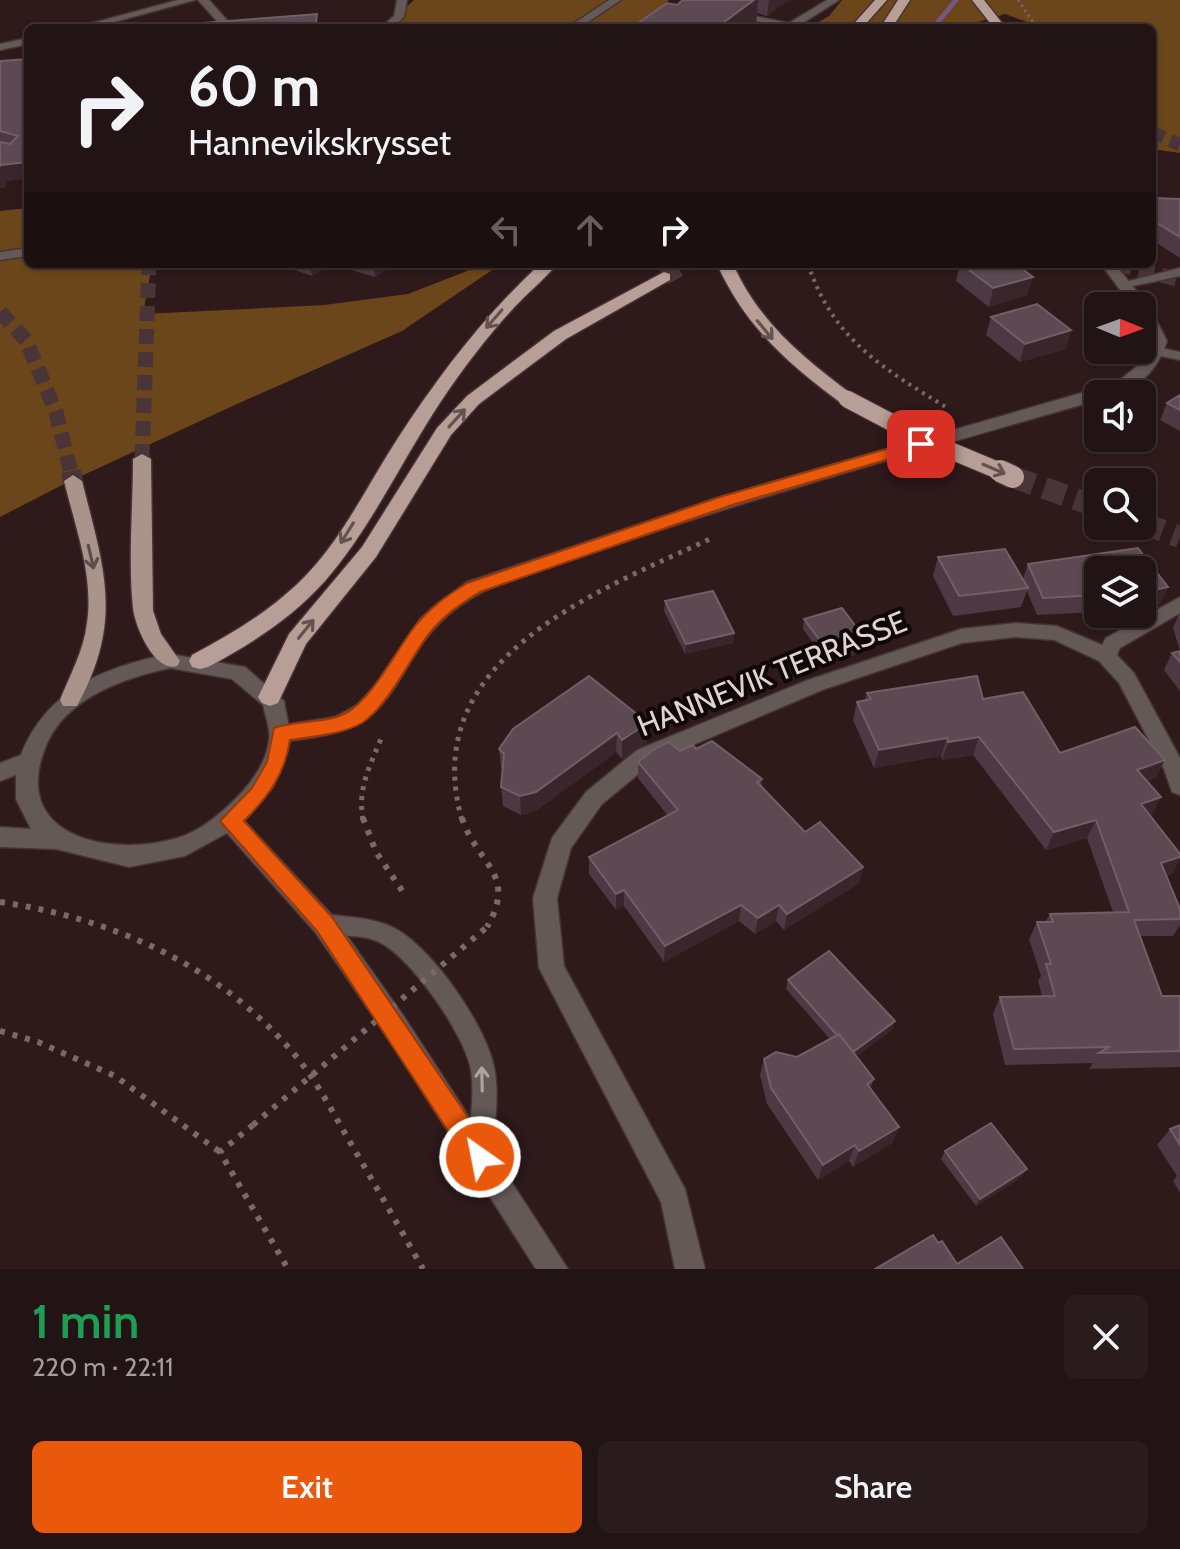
<!DOCTYPE html>
<meta charset="utf-8">
<style>
:root{--surface:#221314;--page:#2a1c1d;--text:#f1f3f6;--muted:#a29ea0;--line:#3f3234;--accent:#ea580c}
body{margin:0;font-family:Cabin,sans-serif;background:var(--page);color:var(--text);height:100vh;display:flex;flex-direction:column;font-size:30px;white-space:nowrap}
*{box-sizing:border-box;margin:0}
p{font-size:26px;color:var(--muted)}
.icon{flex:none;width:44px;height:44px;fill:none;stroke:currentColor;stroke-width:2;stroke-linecap:round;stroke-linejoin:round}
.map{position:relative;height:1269px;overflow:hidden}
.panel{display:flex;flex-direction:column;background:var(--surface);flex:1}
.panel>*{flex:none}
.guide{position:absolute;left:24px;top:24px;width:1132px;height:244px;border-radius:12px;box-shadow:0 2px 6px #0004,0 0 0 2px var(--line);background:#221314;color:var(--text);overflow:hidden}
.needle{width:52px;rotate:91deg}
.buttons{position:absolute;left:1084px;top:292px;display:grid;gap:16px}
.buttons a{display:grid;place-items:center;width:72px;height:72px;border-radius:12px;background:var(--surface);box-shadow:0 2px 6px #0004,0 0 0 2px var(--line);font-size:40px}
.pin{position:absolute;display:grid;place-items:center;width:68px;height:68px;color:#fff;margin:-34px;border-radius:16px;box-shadow:0 4px 12px #0006}
.me{position:absolute;width:88px;margin:-44px;rotate:327deg;stroke-linejoin:round;filter:drop-shadow(0 0 6px #0008)}
.turn{display:flex;align-items:center;gap:28px;height:168px;padding:0 32px;font-size:36px}
.turn .icon{width:104px;height:104px;stroke-width:2.5}
.turn b{display:block;font-size:56px;line-height:68px}
.lanes{display:flex;align-items:center;height:76px;padding:0 32px;background:#0003;justify-content:center;gap:40px;direction:ltr}
.lanes .off{opacity:.35}
.round{display:grid;place-items:center;flex:none;width:84px;height:84px;border-radius:12px;background:var(--page)}
.summary{display:flex;align-items:center;justify-content:space-between;height:136px;padding:0 32px}
h1{font-size:48px;font-weight:600;line-height:60px;color:#1e9e55}
.cta{display:flex;gap:16px;margin-top:auto;padding:16px 32px}
.cta a{flex:1;height:92px;border-radius:12px;background:var(--accent);color:#fff;font-size:32px;font-weight:600;line-height:92px;text-align:center}
.cta a+a{background:var(--page);color:var(--text)}
.map>svg:first-child{display:block}
</style>
<div class="map">
<svg width="1180" height="1269" viewBox="0 0 1180 1269">
<rect width="100%" height="100%" fill="#2e191b"/>
<g fill="#6b461b">
<polygon points="414,0 669,0 636,28 385,28"/>
<polygon points="842,0 1180,0 1180,153 1152,149 1152,28 1035,28 1035,25 1005,14 958,28 809,28 829,16"/>
<polygon points="28,208 28,264 165,264 151,270 143,314 324,305 408,294 485,264 501,264 402,331 237,404 64,484 0,517 0,211"/>
</g>
<g fill="none" stroke-linecap="round" stroke-linejoin="round">
<polygon fill="#775782" fill-rule="evenodd" points="953,0 959,0 936,28 930,28"/>
<g stroke="#493537" stroke-width="15" stroke-dasharray="15 8" stroke-linecap="butt">
<polyline points="1117,264 1180,280"/>
<polyline points="0,312 26,340 56,412 71,473"/>
<polyline points="142,459 149,264"/>
</g>
<polyline stroke="#493537" stroke-width="20" stroke-dasharray="20 10" stroke-linecap="butt" points="71,471 73,481"/>
<polyline stroke="#493537" stroke-width="13" stroke-dasharray="13 7" stroke-linecap="butt" points="1152,132 1180,145"/>
<polyline stroke="#493537" stroke-width="17" stroke-dasharray="17 8" stroke-linecap="butt" points="664,277 686,264"/>
<g stroke="#493537" stroke-width="22" stroke-dasharray="22 11" stroke-linecap="butt">
<polyline points="1013,477 1098,507"/>
<polyline points="1142,523 1180,537"/>
</g>
<defs>
<g id="service">
<polygon points="686,0 700,0 738,13 789,23 827,0 839,0 795,28 733,17"/>
<polygon points="1180,268 1180,276 1124,288 1117,284"/>
<polygon points="1156,347 1180,352 1180,360 1151,354 1149,351"/>
<path d="M324 914C346 917 369 917 390 926 430 943 489 1029 495 1072 499 1099 494 1129 493 1157L489 1166 480 1170 471 1166 467 1157C469 1129 475 1098 471 1070 465 1035 410 955 377 941 358 933 336 938 316 931L313 924 316 917Z"/>
</g>
<g id="minor">
<polygon points="198,0 209,0 234,28 223,28"/>
<polygon points="397,0 407,0 404,17 392,28 380,28 394,16"/>
<path d="M1101 264H1115L1150 308 1167 341C1156 375 1133 394 1098 394V400C932 448 767 493 604 549 552 567 490 579 448 615 393 663 403 723 315 737 302 739 286 743 273 739L270 733 273 727 335 717 357 705 376 685 420 619 467 582 720 497 1116 383 1140 364 1151 341 1142 323V306H1132Z"/>
<polygon points="1180,597 1180,613 1120,648 1117,655 1134,673 1180,758 1180,795 1172,792 1164,769 1119,683 1099,661 1054,640 1016,637 962,643 822,690 653,762 602,804 571,848 557,898 564,966 685,1189 705,1269 675,1269 661,1202 539,968 533,898 552,838 586,792 637,750 808,680 961,629 1016,623 1057,626 1102,645 1106,638"/>
</g>
<g id="tertiary">
<polygon points="178,0 195,0 92,28 74,28"/>
<polygon points="609,0 621,0 579,28 567,28"/>
<polygon points="28,38 28,44 0,50 0,44"/>
<polygon points="28,248 28,256 0,260 0,252"/>
<path d="M170 654 245 667 284 701 291 739 273 787 244 821 333 916 405 1018 568 1269H536L387 1036 315 932 227 833 185 856 129 867 56 849 0 847V827L31 829 16 799V775L0 781V763L21 755C46 690 106 666 170 654ZM170 668 232 679 263 705C265 715 271 730 269 740 267 760 254 779 241 793 224 811 202 831 177 838 111 858 8 837 46 746 65 698 124 678 170 668Z"/>
</g>
<g id="primary">
<path d="M142 454 151 459 153 611 161 634 180 661 177 666C155 673 135 627 133 608 128 560 133 508 133 459Z"/>
<path d="M73 475 82 481C104 569 124 620 77 706H63L60 700C70 675 84 650 87 623 94 576 75 526 64 481Z"/>
</g>
<g id="trunk">
<polygon points="875,0 887,0 862,28 850,28"/>
<polygon points="898,0 910,0 892,28 880,28"/>
<polygon points="972,0 984,0 1006,28 994,28"/>
<path d="M540 264H557C543 281 525 295 510 312 488 336 469 361 450 388 407 449 374 525 325 581 292 618 251 644 208 667L200 669 192 667 189 661 192 655C235 632 277 607 310 571 346 532 369 482 398 438 439 375 484 316 540 264Z"/>
<path d="M717 264H733C759 322 803 358 853 395L856 399 853 403H841C788 364 744 325 717 264Z"/>
<polygon points="664,272 670,274 670,280 566,339 479,404 451,435 376,557 306,644 278,703 270,706 262,703 258,697 289,634 362,547 437,428 467,396 554,331"/>
</g>
</defs>
<use href="#service" stroke="#473335" stroke-width="3"/>
<use href="#minor" stroke="#473335" stroke-width="3"/>
<use href="#tertiary" stroke="#473335" stroke-width="3"/>
<use href="#primary" stroke="#473335" stroke-width="3"/>
<use href="#trunk" stroke="#473335" stroke-width="3"/>
<polyline stroke="#7b696a" stroke-width="3" stroke-dasharray="2 4" stroke-linecap="butt" points="1018,0 1037,28"/>
<path stroke="#7b696a" stroke-width="4" stroke-dasharray="3 5" stroke-linecap="butt" d="M808 264C833 340 884 369 949 409"/>
<g stroke="#7b696a" stroke-width="5" stroke-dasharray="4 6" stroke-linecap="butt">
<path d="M363 820C357 787 371 764 383 734"/>
<path d="M462 820C416 660 595 592 710 539"/>
</g>
<g stroke="#7b696a" stroke-width="6" stroke-dasharray="5 8" stroke-linecap="butt">
<polyline points="363,818 376,852 403,892"/>
<path d="M462 818C477 865 518 873 487 927"/>
<path d="M0 902C114 919 219 965 295 1055 316 1080 331 1109 347 1137 373 1181 398 1225 423 1269"/>
<polyline points="0,1031 38,1042 115,1076 220,1152"/>
<polyline points="253,1125 220,1152 288,1269"/>
</g>
<use href="#service" fill="#645956" fill-rule="evenodd"/>
<use href="#minor" fill="#645956" fill-rule="evenodd"/>
<use href="#tertiary" fill="#645956" fill-rule="evenodd"/>
<use href="#primary" fill="#a9938b" fill-rule="evenodd"/>
<use href="#trunk" fill="#b79e96" fill-rule="evenodd"/>
<defs>
<polyline id="trunk-bridge-far1" points="847,399 923,439 1004,473"/>
<polyline id="trunk-bridge" points="1000,471 1013,477"/>
</defs>
<use href="#trunk-bridge-far1" stroke="#473335" stroke-width="19" stroke-linecap="butt"/>
<use href="#trunk-bridge" stroke="#473335" stroke-width="25" stroke-linecap="butt"/>
<polyline stroke="#7b696a" stroke-width="6" stroke-dasharray="5 8" stroke-linecap="butt" points="253,1125 487,927"/>
<use href="#trunk-bridge-far1" stroke="#b79e96" stroke-width="17"/>
<use href="#trunk-bridge" stroke="#b79e96" stroke-width="22"/>
</g>
<g fill="#4c3943">
<polygon points="683,0 789,0 767,16 757,13 756,24 751,28 631,28 677,5"/>
<polygon points="28,59 28,178 6,181 5,187 0,188 0,61"/>
<polygon points="1152,198 1180,199 1180,258 1152,240"/>
<polygon points="278,264 394,264 375,277 331,264 312,276"/>
<polygon points="960,264 1016,264 1027,295 989,307 956,281"/>
<polygon points="991,317 1071,330 1066,349 1020,362 986,335"/>
<polygon points="1180,395 1180,431 1160,420 1167,403"/>
<polygon points="1138,548 1168,587 1160,604 1142,608 1142,570 1098,570 1098,614 1107,614 1098,616 1096,612 1037,615 1027,591 1021,607 953,616 933,576 938,557 1005,549 1023,579 1028,564"/>
<polygon points="665,601 734,633 733,643 685,654 664,611"/>
<polygon points="1180,612 1180,691 1164,670 1172,653 1180,651 1173,628"/>
<polygon points="804,619 857,645 855,655 826,661 803,629"/>
<polygon points="589,676 647,743 622,759 616,752 536,811 521,815 503,806 501,787 503,770 501,768 499,749"/>
<polygon points="867,693 983,699 1060,753 1165,760 1155,778 1147,781 1152,815 1150,815 1180,854 1180,859 1172,874 1166,875 1180,909 1180,925 1173,936 1140,936 1162,996 1180,996 1180,1067 1089,1069 1093,1063 1005,1065 993,1014 1000,997 1042,996 1038,981 1041,976 1029,939 1037,922 1045,922 1050,914 1113,912 1087,838 1046,850 973,755 942,760 941,756 874,768 853,720 857,702 865,700"/>
<polygon points="696,749 762,779 761,787 805,832 863,867 859,883 784,930 776,921 755,934 739,921 664,962 624,906 616,910 589,874 589,857 668,816 638,778 638,762"/>
<polygon points="788,980 892,1030 856,1056 874,1079 870,1089 899,1127 892,1143 853,1167 849,1161 818,1180 767,1104 760,1075 764,1059 797,1057 830,1039 786,989"/>
<polygon points="1180,1125 1180,1193 1173,1181 1177,1176 1157,1145 1170,1129"/>
<polygon points="945,1151 1022,1177 976,1206 941,1159"/>
</g>
<g fill="#39252c">
<polygon points="754,0 758,0 756,24 751,28 716,28"/>
<polygon points="769,0 789,0 767,16"/>
<polygon points="317,14 319,28 315,28"/>
<polygon points="28,162 28,178 6,181 5,187 0,188 0,165"/>
<polygon points="310,264 331,264 312,276"/>
<polygon points="373,264 394,264 375,277"/>
<polygon points="1033,277 1027,295 989,307 993,288"/>
<polygon points="1071,330 1066,349 1020,362 1025,344"/>
<polygon points="1168,587 1160,604 1142,608 1142,592"/>
<polygon points="734,633 733,643 685,654 686,644"/>
<polygon points="857,645 855,655 826,661 828,651"/>
<polygon points="648,723 647,743 622,759 622,740"/>
<polygon points="617,733 616,752 536,811 521,815 520,796"/>
<polygon points="979,737 973,755 942,760 948,742"/>
<polygon points="947,738 941,756 874,768 879,750"/>
<polygon points="1165,760 1155,778 1128,787 1137,770"/>
<polygon points="1161,797 1152,815 1131,822 1141,804"/>
<polygon points="1096,820 1087,838 1046,850 1054,832"/>
<polygon points="1180,857 1180,859 1172,874 1152,880 1161,863"/>
<polygon points="863,867 859,883 784,930 787,914"/>
<polygon points="624,890 624,906 616,910 616,894"/>
<polygon points="741,905 739,921 664,962 665,946"/>
<polygon points="779,905 776,921 755,934 758,918"/>
<polygon points="895,1021 892,1030 850,1061 853,1052"/>
<polygon points="899,1127 892,1143 853,1167 859,1151"/>
<polygon points="855,1145 849,1161 818,1180 823,1165"/>
<polygon points="1027,1169 1022,1177 976,1206 980,1199"/>
</g>
<g fill="#5c4952" stroke="#715e66" stroke-width="2">
<polygon points="683,0 754,0 716,28 631,28 667,3 677,5"/>
<polygon points="317,14 315,28 178,28 179,25"/>
<polygon points="28,59 28,162 0,165 0,167 0,142 10,144 18,136 0,131 0,61"/>
<polygon points="1152,198 1180,199 1180,237 1152,220"/>
<polygon points="961,264 1016,264 1033,277 993,288"/>
<polygon points="1037,304 1071,330 1025,344 991,317"/>
<polygon points="1180,395 1180,410 1167,403"/>
<polygon points="1138,548 1168,587 1142,592 1142,570 1098,570 1098,595 1043,598 1028,564"/>
<polygon points="1005,549 1028,588 959,596 938,557"/>
<polygon points="713,591 734,633 686,644 665,601"/>
<polygon points="842,608 857,628 857,645 828,651 804,619"/>
<polygon points="1180,651 1180,662 1172,653"/>
<polygon points="589,676 648,723 622,740 617,733 536,792 520,796 501,787 504,754 499,749 513,729"/>
<polygon points="977,676 983,699 1023,692 1060,753 1135,727 1165,760 1137,770 1161,797 1141,804 1180,854 1180,857 1161,863 1180,909 1180,919 1134,920 1162,996 1180,996 1180,1051 1099,1053 1109,1047 1014,1049 1000,997 1055,996 1046,964 1051,964 1037,922 1053,922 1050,914 1129,912 1096,820 1054,832 979,737 948,742 947,738 879,750 857,702 871,699 867,693"/>
<polygon points="712,741 762,779 757,782 805,832 820,822 863,867 787,914 779,905 758,918 741,905 665,946 624,890 616,894 589,857 678,810 638,762 656,748 669,742 680,751 693,745 696,749"/>
<polygon points="829,951 895,1021 853,1052 839,1034 837,1035 788,980"/>
<polygon points="839,1034 874,1079 867,1084 899,1127 859,1151 855,1145 823,1165 771,1088 764,1059 776,1052 797,1057"/>
<polygon points="991,1123 1027,1169 980,1199 945,1151"/>
<polygon points="1180,1125 1180,1145 1170,1129"/>
<polygon points="933,1235 938,1243 942,1241 957,1264 1001,1237 1023,1269 875,1269"/>
</g>
<defs><path id="oneway-shaft" d="M-6 0H5M1.5-3L5.5 0L1.5 3" fill="none" stroke-width="1.6" stroke-linecap="round" stroke-linejoin="round" transform="scale(2)"/></defs>
<g stroke="#64524f">
<use href="#oneway-shaft" transform="translate(494 319) rotate(131)"/>
<use href="#oneway-shaft" transform="translate(765 330) rotate(50)"/>
<use href="#oneway-shaft" transform="translate(457 418) rotate(-48)"/>
<use href="#oneway-shaft" transform="translate(994 469) rotate(23)"/>
<use href="#oneway-shaft" transform="translate(347 533) rotate(122)"/>
<use href="#oneway-shaft" transform="translate(306 629) rotate(-51)"/>
</g>
<use stroke="#5c4d4a" href="#oneway-shaft" transform="translate(91 557) rotate(77)"/>
<use stroke="#afa2a1" href="#oneway-shaft" transform="translate(482 1079) rotate(-91)"/>
<path fill="#ea580c" stroke="#983908" stroke-width="2" d="M921 439 929 444 927 448 732 505 480 592C460 604 443 616 428 635 410 659 387 707 362 723 341 735 313 736 290 740 285 774 268 797 244 821L332 917 489 1148 493 1157 489 1166 480 1170 471 1166 317 931 220 821 252 788 267 762 274 728C297 720 324 724 346 713 372 699 397 649 415 626 430 607 448 595 467 583L720 497Z"/>
<g text-anchor="middle" stroke-width="8" stroke-linejoin="round" paint-order="stroke">
<g font-size="30" fill="#e1d2d3" stroke="#100708">
<text transform="translate(772 674) rotate(-22)" y="10">HANNEVIK TERRASSE</text>
</g>
</g>
</svg>
<div class="buttons">
<a><svg class="needle" viewBox="-14 -14 28 28"><path d="M0-13l5 13h-10z" fill="#e53935"/><path d="M0 13l5-13h-10z" fill="#a29ea0"/></svg></a>
<a><svg class="icon" aria-label="sound" viewBox="0 0 24 24"><path d="M4 9h4l5-4v14l-5-4H4zM17 9q2 3 0 6"/></svg></a>
<a><svg class="icon" aria-label="search" viewBox="0 0 24 24"><circle cx="10" cy="10" r="6"/><path d="M15 15l6 6"/></svg></a>
<a><svg class="icon" aria-label="layers" viewBox="0 0 24 24"><path d="M12 4l9 5-9 5-9-5zM3 14l9 5 9-5"/></svg></a>
</div>
<div class="pin" style="left:921px;top:444px;background:#d93025"><svg class="icon" aria-label="arrive" viewBox="0 0 24 24"><path d="M6 21V4h12l-3 4 3 4H6"/></svg></div>
<svg class="me" style="left:480px;top:1157px" viewBox="-20 -20 40 40"><circle r="17" fill="#ea580c" stroke="#fff" stroke-width="3"/><path d="M0-11L8 9 0 5-8 9z" fill="#fff"/></svg>
<div class="guide">
<div class="turn"><svg class="icon" aria-label="right" viewBox="0 0 24 24"><path d="M7 20v-9h11M14 6l5 5-5 5"/></svg><div><b>60 m</b>Hannevikskrysset</div></div>
<div class="lanes"><svg class="icon off" aria-label="left" viewBox="0 0 24 24"><path d="M17 20v-9H6M10 6l-5 5 5 5"/></svg><svg class="icon off" aria-label="ahead" viewBox="0 0 24 24"><path d="M12 20V5M6 11l6-6 6 6"/></svg><svg class="icon" aria-label="right" viewBox="0 0 24 24"><path d="M7 20v-9h11M14 6l5 5-5 5"/></svg></div>
</div>
</div>
<section class="panel">
<div class="summary"><div><h1>1 min</h1><p>220 m · 22:11</p></div><a class="round"><svg class="icon" aria-label="close" viewBox="0 0 24 24"><path d="M6 6l12 12M18 6L6 18"/></svg></a></div>
<div class="cta"><a>Exit</a><a>Share</a></div>
</section>
